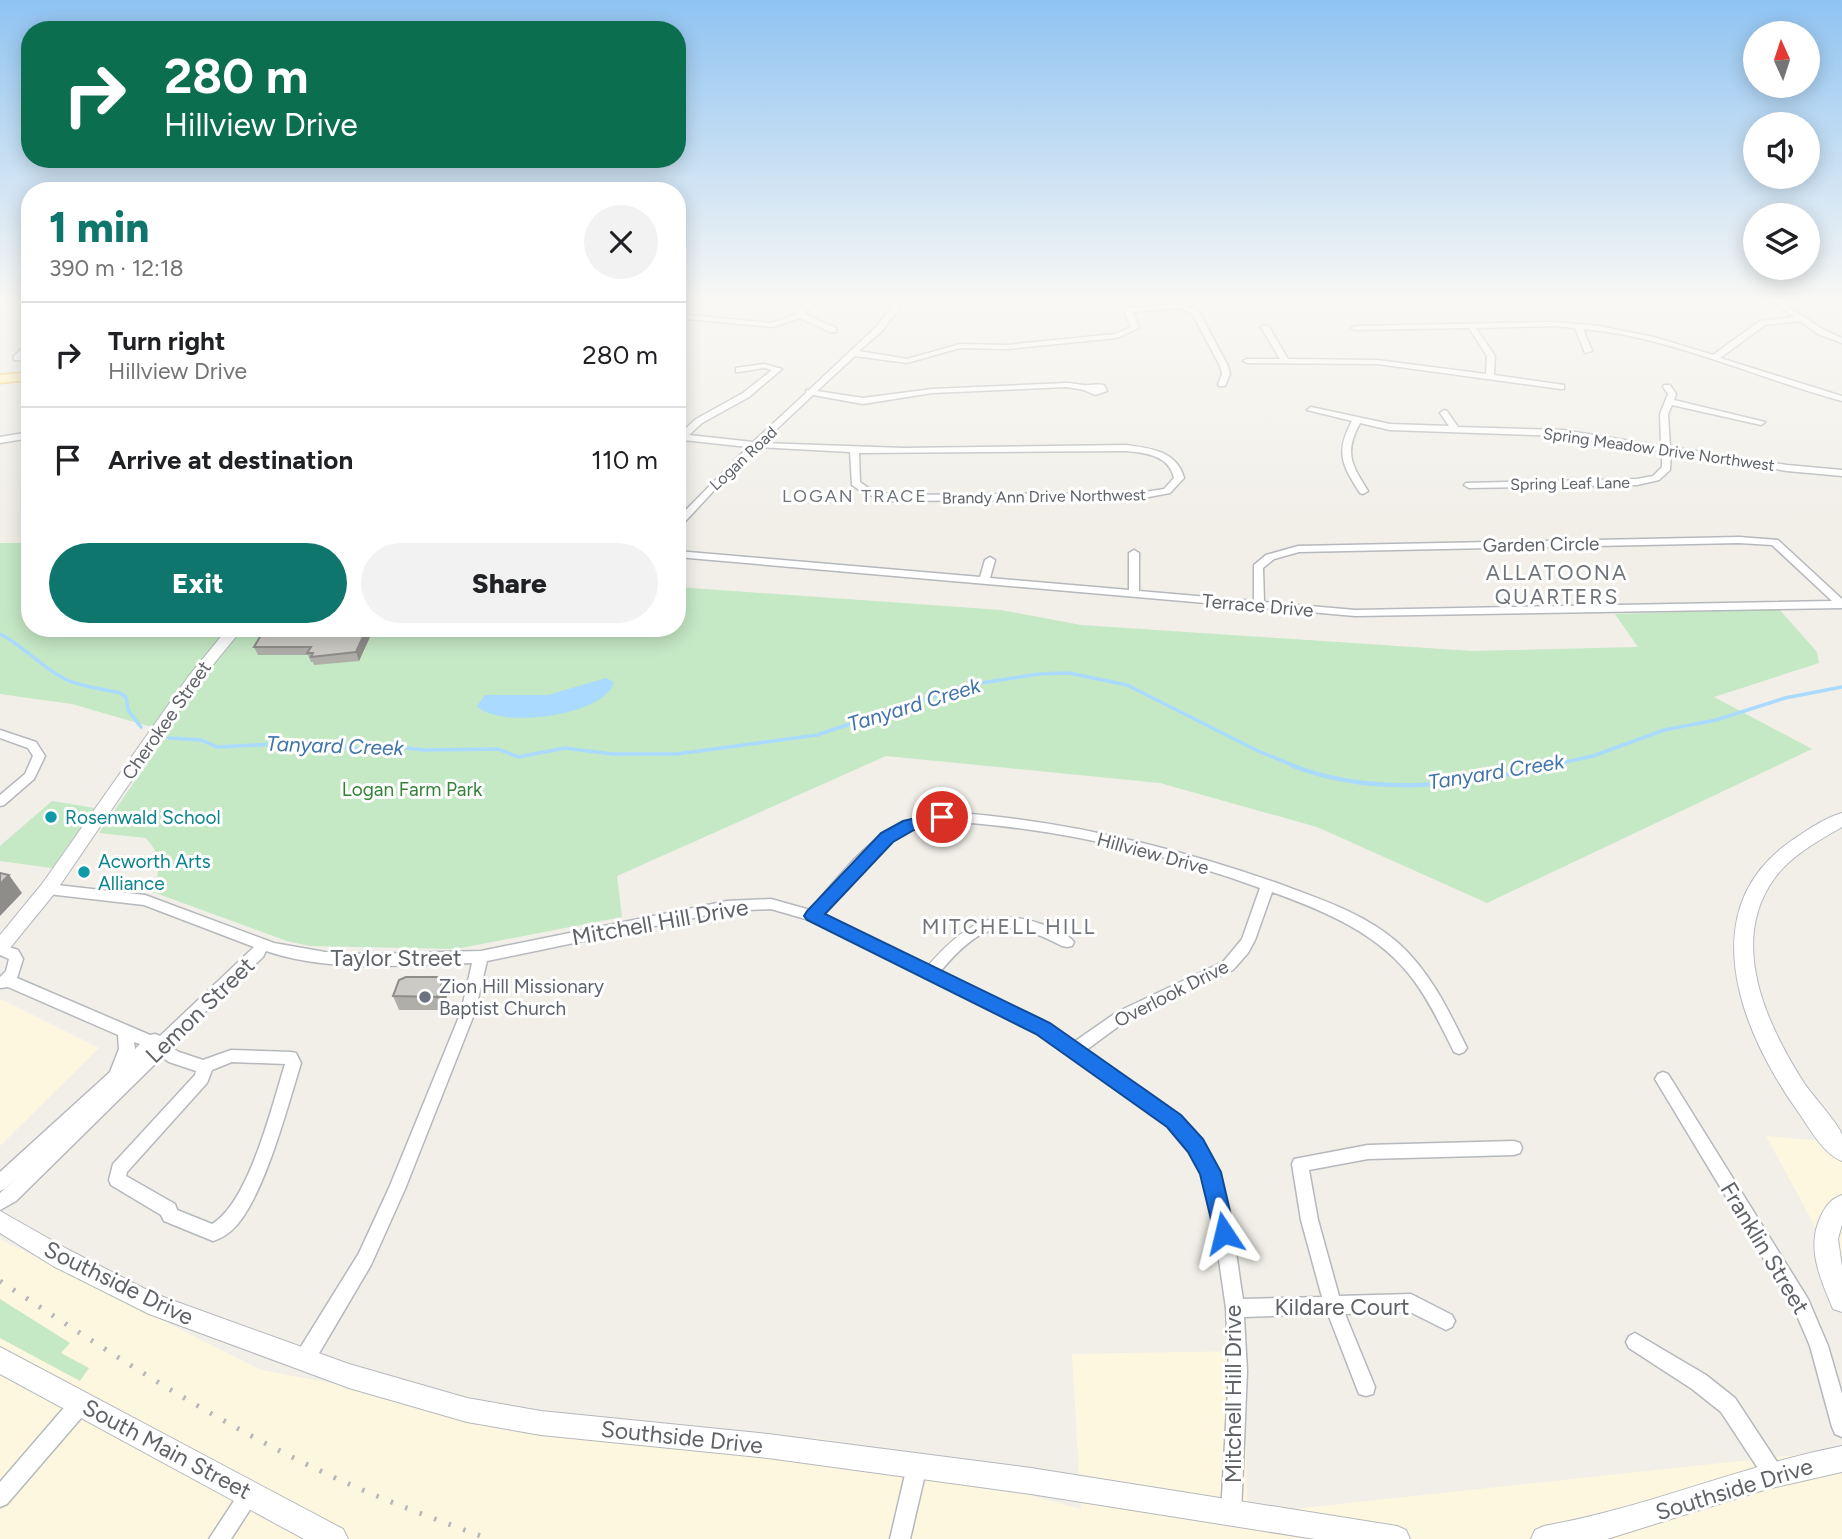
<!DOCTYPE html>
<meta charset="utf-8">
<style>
:root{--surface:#fff;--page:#f2f2f2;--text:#202124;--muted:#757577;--line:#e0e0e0;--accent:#0f766e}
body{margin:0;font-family:Figtree,sans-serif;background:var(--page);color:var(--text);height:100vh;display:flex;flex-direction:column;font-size:26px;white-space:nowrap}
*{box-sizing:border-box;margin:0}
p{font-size:23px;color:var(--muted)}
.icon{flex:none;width:38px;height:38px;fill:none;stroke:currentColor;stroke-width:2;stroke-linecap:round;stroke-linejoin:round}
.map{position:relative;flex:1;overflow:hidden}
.sheet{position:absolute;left:21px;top:182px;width:665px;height:455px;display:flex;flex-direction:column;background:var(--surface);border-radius:28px;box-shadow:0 4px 18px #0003}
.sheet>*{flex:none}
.hud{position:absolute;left:21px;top:21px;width:665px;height:147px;border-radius:28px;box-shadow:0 4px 18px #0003;background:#0b6e4f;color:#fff;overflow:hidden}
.needle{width:46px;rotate:357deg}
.buttons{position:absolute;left:1743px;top:21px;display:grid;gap:14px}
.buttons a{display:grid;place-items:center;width:77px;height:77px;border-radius:50%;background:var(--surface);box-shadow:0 4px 18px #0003;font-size:35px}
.pin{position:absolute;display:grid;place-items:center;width:60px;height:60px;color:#fff;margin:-30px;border:4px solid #fff;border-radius:50%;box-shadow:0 2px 7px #0007}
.me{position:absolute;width:77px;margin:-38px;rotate:350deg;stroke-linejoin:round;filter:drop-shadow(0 0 5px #0008)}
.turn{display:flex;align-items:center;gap:24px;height:147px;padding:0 28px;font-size:32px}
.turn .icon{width:91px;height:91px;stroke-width:2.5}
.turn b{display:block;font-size:49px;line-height:60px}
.round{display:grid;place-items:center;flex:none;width:74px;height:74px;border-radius:37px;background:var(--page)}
.head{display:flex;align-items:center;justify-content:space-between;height:119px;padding:0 28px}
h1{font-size:42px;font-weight:800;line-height:52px;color:var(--accent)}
.cta{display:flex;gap:14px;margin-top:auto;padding:14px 28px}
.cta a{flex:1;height:80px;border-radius:42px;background:var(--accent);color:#fff;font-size:28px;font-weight:800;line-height:80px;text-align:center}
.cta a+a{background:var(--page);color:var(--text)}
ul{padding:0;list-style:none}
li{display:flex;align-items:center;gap:21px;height:105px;padding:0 28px;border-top:2px solid var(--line)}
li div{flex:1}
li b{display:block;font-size:26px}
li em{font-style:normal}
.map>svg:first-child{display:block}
</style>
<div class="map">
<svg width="1842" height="1539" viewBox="0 0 1842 1539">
<rect width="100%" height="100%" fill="#f1efe8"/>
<g fill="#fef7e0">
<polygon points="1,999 99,1048 0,1146 0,1000"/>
<polygon points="1766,1136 1842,1143 1842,1276"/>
<polygon points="0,1239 261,1370 534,1421 824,1439 1081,1509 1072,1354 1245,1351 1247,1514 1842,1450 1842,1539 0,1539"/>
</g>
<g fill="#c5e8c5">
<path d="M0 543H21L26 553H30V628H677V587L1001 610 1081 625 1472 651 1638 647 1615 614 1779 609 1817 652 1819 663 1714 697 1812 749 1487 903 1317 827 1160 783 886 756 617 876 622 917 456 949 310 946 287 941 153 892C160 867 163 858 146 838L99 833 169 732 72 704 0 694Z"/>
<polygon points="52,801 95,808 52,868 0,861 0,846"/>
<polygon points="0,1299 70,1343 61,1353 89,1368 80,1381 0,1338"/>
</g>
<path fill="#aadaff" d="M606 678 614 682C605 717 497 729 477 706L485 695H548Z"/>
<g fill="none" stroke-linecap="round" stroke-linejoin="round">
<g stroke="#aadaff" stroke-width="3.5">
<path d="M0 634C24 646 41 667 65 679 81 687 103 689 120 693L126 697 128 710 141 727"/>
<polyline points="169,738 201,740 217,747 296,743 308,748 335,745 355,749 389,746 424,750 498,749 518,757 565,748 612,754 677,754 817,735 968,685 1039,674 1069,673 1127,685 1258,751 1295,766"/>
<polyline points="1547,766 1593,756 1664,730 1716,720 1785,698 1842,687"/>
</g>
<path stroke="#aadaff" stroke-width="4.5" d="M1291 765C1376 799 1468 784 1555 765"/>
<defs>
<g id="minor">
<polygon points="807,303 815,303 804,314 836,328 836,332 830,332 800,318 773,327 688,319 684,317 688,315 772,323 794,315"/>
<path d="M895 303H903L882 331 859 351 907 359 960 344 1007 345 1115 334 1131 327 1125 314 1127 308 1180 304 1198 310 1228 366 1230 374 1225 386H1219L1218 384 1222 374 1220 366 1192 313 1179 308 1133 312 1139 328 1117 338 1007 349 960 348 907 363 855 356 817 391 863 398 932 389 1067 383C1073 383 1082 386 1088 385 1094 385 1097 384 1104 385L1107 391 1095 395 1084 390 1067 387 932 393 863 404 813 395 762 443 903 448 1126 445C1150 448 1177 451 1184 478L1170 493 1138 499 893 501 865 494 852 485 850 452 757 447 734 469 680 527 677 528V519L748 447 683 440 677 444V436L696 419 743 393 772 370 764 368 739 372H736V368L764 364 782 369 749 397 702 423 689 435 753 442 806 393V390H809L876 327ZM1126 451C1146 453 1169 455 1174 478L1164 489 1138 493 893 495 871 490 860 482 859 453Z"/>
<path d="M1774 303H1783L1824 330 1842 338V343L1818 334 1800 321 1765 325 1720 358 1842 396V401C1756 378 1672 337 1583 329L1592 351 1585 353 1575 328 1555 326 1476 328 1495 356 1494 375 1564 385V389H1561L1377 364 1247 363 1243 361 1247 359H1280L1261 327 1265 325 1269 327 1288 359 1377 360 1486 374 1487 356 1469 328 1355 330 1351 328 1355 326 1555 322 1598 326 1654 337 1713 355 1760 321 1794 317Z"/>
<polygon points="27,344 30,344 30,350 24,356 30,357 30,361 14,360 14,356"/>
<path d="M1664 385H1670L1676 394 1674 400 1765 422 1761 425 1672 405 1668 414 1670 447 1787 465 1842 470V476L1787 471 1671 452 1670 470 1659 480 1637 485 1469 488 1464 485 1466 483 1637 479 1653 476 1662 467V451L1563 436 1390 430 1360 423C1344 453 1351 464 1368 491L1363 494 1360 493C1342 465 1335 452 1352 421L1307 410 1311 407 1390 424 1449 426 1440 413 1444 410 1447 411 1458 427 1563 430 1661 446 1660 414 1668 394 1663 387Z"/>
<polygon points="30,432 30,438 0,443 0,437"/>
<path d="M1739 537 1778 540 1842 599V608L1355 616 677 557V551L980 577 985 560 990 557 995 560 990 578 1129 590V553L1134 550 1139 553V591L1254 601V565L1266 555 1298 546ZM1739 543 1772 545 1832 601 1355 610 1264 602 1263 568 1274 559 1299 552Z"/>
<polygon points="0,730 36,742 45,756 34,779 4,805 0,806 0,795 25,774 33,756 28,748 0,738"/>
<path d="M960 813C1070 822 1174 847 1277 883 1317 898 1364 913 1397 942 1429 970 1448 1009 1467 1048L1464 1052 1459 1054 1454 1052C1442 1028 1431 1004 1415 982 1381 934 1325 911 1272 892L1255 940 1248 953 1233 970 1127 1020 1085 1051C1116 1072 1150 1091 1178 1115 1232 1159 1232 1236 1243 1299L1322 1297 1301 1220 1292 1164 1294 1159 1368 1145 1514 1141 1520 1143 1522 1148 1520 1153 1514 1155 1368 1159 1309 1170 1318 1220 1339 1296 1411 1294 1452 1315 1455 1321 1452 1327 1446 1330 1410 1312 1345 1314 1375 1387 1373 1394 1366 1396 1359 1394 1328 1314 1244 1317 1247 1371 1241 1514 1238 1521 1231 1524 1224 1521 1221 1514 1229 1371 1226 1308 1209 1192 1202 1174 1190 1151 1168 1126 1038 1033 809 920 771 909 727 911 487 961 475 1012 405 1189 371 1265 311 1367 304 1369 297 1367 295 1360 297 1353 359 1253 389 1188 461 1012 472 963C405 965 331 973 266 951L263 957 169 1046 179 1052 203 1060 231 1050 291 1052 296 1053 301 1063C288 1105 263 1202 232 1230 227 1235 219 1239 213 1241L164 1221 161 1215 111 1185 109 1180 113 1164 195 1075 196 1071 169 1062 160 1056 155 1064 16 1201 0 1210V1193L18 1177 6 1188 0 1191V1172L110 1072 119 1049 118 1035 8 987 0 988V977L6 971 9 959 0 955V944L18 950 23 959 17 978 150 1035 155 1034 160 1036 254 947 144 905 48 894 43 893 41 889 43 885 48 884 145 895 274 943 325 952 365 954 481 951 727 901 771 899 810 910C840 876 871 831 917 818 930 815 946 815 960 813ZM960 822C1063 830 1163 853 1260 888L1242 939 1223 962 1117 1012 1074 1042 1048 1025 940 972C981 923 1005 916 1062 946L1067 947 1072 946 1074 942C1067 933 1052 928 1041 924 990 906 961 928 928 966L822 915C848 885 883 834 923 826 935 824 948 823 960 822ZM134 1042 140 1044 134 1050 135 1049ZM232 1062 285 1064C272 1106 249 1202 212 1224L177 1210 175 1204 126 1176 127 1172 207 1083 212 1070Z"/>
<polygon points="1663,1072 1668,1074 1808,1299 1828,1346 1842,1394 1842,1437 1835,1434 1832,1427 1810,1346 1795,1311 1658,1084 1655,1079 1658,1074"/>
<polygon points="1635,1333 1706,1375 1735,1398 1781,1468 1784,1475 1781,1482 1774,1485 1767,1482 1721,1412 1692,1389 1629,1348 1626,1342 1629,1336"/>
<polygon points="81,1394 88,1396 90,1403 88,1410 7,1504 0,1507 0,1482 74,1396"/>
<polygon points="917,1456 924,1459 927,1466 910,1539 890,1539 907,1466 910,1459"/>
<polygon points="250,1484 257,1487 260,1494 231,1539 209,1539 243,1487"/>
</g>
<g id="tertiary">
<polygon points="228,628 243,628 198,683 54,894 6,953 0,955 0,935 42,884 188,677"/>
<polygon points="0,1211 69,1250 155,1294 349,1364 467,1398 541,1411 768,1434 1031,1468 1397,1526 1406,1530 1410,1539 1315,1539 1031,1494 768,1458 541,1435 467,1422 349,1388 149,1314 53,1266 0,1233"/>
<path d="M1842 1446V1472L1767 1489 1607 1539H1531L1535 1530 1544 1526C1646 1508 1741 1466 1842 1446Z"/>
</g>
<g id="secondary">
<path d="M1842 813V827C1818 841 1790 856 1774 879 1728 943 1767 1025 1804 1083 1812 1095 1839 1124 1842 1135 1842 1142 1842 1153 1842 1161 1822 1154 1807 1123 1794 1106 1739 1026 1694 909 1791 841 1806 831 1824 818 1842 813Z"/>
<path d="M1842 1195V1224L1838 1239 1842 1267V1312L1833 1309C1821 1280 1806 1249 1820 1218 1825 1207 1830 1199 1842 1195Z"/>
<polygon points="0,1347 343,1529 348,1539 304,1539 0,1374"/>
</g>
<g id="primary">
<polygon points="677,303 692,303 677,309"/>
<polygon points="30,372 30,380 0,383 0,375"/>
</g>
</defs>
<use href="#minor" stroke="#b5b8bc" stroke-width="3"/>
<use href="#tertiary" stroke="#b5b8bc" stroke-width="2"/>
<use href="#secondary" stroke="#b6babf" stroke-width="2"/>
<use href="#primary" stroke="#f2c960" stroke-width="3"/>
<use href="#minor" fill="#fff" fill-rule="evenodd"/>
<use href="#tertiary" fill="#fff" fill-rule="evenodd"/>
<use href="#secondary" fill="#fff" fill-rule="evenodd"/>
<use href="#primary" fill="#fff2af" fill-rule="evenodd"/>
<path stroke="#b6b7b8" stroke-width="5" stroke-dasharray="2.5 13" stroke-linecap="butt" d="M0 1281C98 1345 196 1410 302 1462 362 1492 426 1516 489 1539"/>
</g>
<g fill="#afaea9">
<polygon points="265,628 374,628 359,661 314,665 313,662 311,662 308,655 258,655 254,647"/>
<polygon points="449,991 442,1010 399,1010 393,996"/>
</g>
<g fill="#8f8d8a">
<polygon points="367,628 374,628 359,661 356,652"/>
<polygon points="9,875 22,893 0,916 0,884"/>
<polygon points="444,977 449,991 442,1010 437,997"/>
</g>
<g fill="#cccac5" stroke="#8f8d8a" stroke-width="2">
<polygon points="265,628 367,628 356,652 311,657 313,653 307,653 311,647 254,647"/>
<polygon points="0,873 9,875 0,884"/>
<polygon points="406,977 444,977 437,997 393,996 399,980"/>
</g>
<linearGradient id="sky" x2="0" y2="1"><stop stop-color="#8fc3f1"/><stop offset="0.58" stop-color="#f9f8f5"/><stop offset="1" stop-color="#f9f8f5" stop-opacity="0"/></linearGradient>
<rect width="1842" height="519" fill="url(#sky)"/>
<polygon fill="#1a73e8" stroke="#114b97" stroke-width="2" points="942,812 947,813 947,822 914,830 893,842 825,914 1050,1023 1181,1115 1203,1139 1221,1172 1235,1233 1232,1240 1224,1243 1216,1240 1200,1174 1188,1152 1167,1127 1036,1034 807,920 804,916 807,911 881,833 903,821"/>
<g fill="#0f9aa8" stroke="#fff" stroke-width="2.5">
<circle cx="51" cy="817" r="7"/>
<circle cx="84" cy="872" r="7"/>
</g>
<circle fill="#6b7280" stroke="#fff" stroke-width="2.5" cx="425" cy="997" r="7"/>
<g text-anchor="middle" stroke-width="6" stroke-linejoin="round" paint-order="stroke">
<g font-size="16" fill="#5f6368" stroke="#fff">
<text transform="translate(1659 449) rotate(8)" y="6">Spring Meadow Drive Northwest</text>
<text transform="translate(743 458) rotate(-43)" y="6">Logan Road</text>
<text transform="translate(1570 483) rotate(-1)" y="6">Spring Leaf Lane</text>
<text transform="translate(1044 496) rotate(-1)" y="6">Brandy Ann Drive Northwest</text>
</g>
<g font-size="18" letter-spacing="2" fill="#70757a" stroke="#fff">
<text x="855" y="502">LOGAN TRACE</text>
</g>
<g font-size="19" fill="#5f6368" stroke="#fff">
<text transform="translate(1541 544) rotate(-1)" y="7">Garden Circle</text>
<text transform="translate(1258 605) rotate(5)" y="7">Terrace Drive</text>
<text transform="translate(166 720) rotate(-55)" y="7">Cherokee Street</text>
<text transform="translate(1153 853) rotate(15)" y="7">Hillview Drive</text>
<text transform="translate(1171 993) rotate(-27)" y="7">Overlook Drive</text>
</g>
<g font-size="19" fill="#348238" stroke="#fff">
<text x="412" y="796">Logan Farm Park</text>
</g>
<g font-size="19" fill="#0d838f" stroke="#fff" text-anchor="start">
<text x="65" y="824">Rosenwald School</text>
<text x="98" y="868">Acworth Arts<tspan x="98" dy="22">Alliance</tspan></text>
</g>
<g font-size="19" fill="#5b616d" stroke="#fff" text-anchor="start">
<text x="439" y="993">Zion Hill Missionary<tspan x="439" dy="22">Baptist Church</tspan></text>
</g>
<g font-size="21" letter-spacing="2" fill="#70757a" stroke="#fff">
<text x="1557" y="580">ALLATOONA<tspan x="1557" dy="24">QUARTERS</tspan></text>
<text x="1009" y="934">MITCHELL HILL</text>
</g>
<g font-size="21" font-style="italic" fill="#4174aa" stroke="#fff">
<text transform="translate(914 705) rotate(-17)" y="7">Tanyard Creek</text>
<text transform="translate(335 746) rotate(2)" y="7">Tanyard Creek</text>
<text transform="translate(1496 772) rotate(-9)" y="7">Tanyard Creek</text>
</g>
<g font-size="23" fill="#5f6368" stroke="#fff">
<text transform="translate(660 922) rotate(-10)" y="8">Mitchell Hill Drive</text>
<text x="396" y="966">Taylor Street</text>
<text transform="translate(200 1010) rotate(-44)" y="8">Lemon Street</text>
<text transform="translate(1765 1248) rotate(59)" y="8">Franklin Street</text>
<text transform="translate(119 1283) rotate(26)" y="8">Southside Drive</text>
<text x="1342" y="1315">Kildare Court</text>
<text transform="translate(1233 1394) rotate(-90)" y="8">Mitchell Hill Drive</text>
<text transform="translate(682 1437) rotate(6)" y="8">Southside Drive</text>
<text transform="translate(167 1449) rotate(28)" y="8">South Main Street</text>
<text transform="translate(1734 1489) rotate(-17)" y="8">Southside Drive</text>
</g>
</g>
</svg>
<div class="buttons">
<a><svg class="needle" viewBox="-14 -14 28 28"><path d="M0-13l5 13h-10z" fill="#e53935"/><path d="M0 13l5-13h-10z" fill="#757577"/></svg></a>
<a><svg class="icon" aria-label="sound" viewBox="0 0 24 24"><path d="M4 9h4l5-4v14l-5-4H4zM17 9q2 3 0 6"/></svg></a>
<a><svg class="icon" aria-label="layers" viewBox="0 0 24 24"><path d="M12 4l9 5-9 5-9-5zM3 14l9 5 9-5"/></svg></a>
</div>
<div class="pin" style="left:942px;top:817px;background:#d93025"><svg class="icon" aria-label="arrive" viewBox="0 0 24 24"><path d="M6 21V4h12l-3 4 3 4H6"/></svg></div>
<svg class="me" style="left:1224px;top:1233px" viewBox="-20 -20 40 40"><path d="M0-17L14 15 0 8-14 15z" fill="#1a73e8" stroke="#fff" stroke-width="4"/></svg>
<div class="hud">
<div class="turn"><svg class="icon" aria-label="right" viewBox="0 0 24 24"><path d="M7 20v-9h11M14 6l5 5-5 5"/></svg><div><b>280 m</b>Hillview Drive</div></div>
</div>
<section class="sheet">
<div class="head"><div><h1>1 min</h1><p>390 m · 12:18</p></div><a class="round"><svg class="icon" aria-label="close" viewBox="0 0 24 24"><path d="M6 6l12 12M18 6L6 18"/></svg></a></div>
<ul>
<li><svg class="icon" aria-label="right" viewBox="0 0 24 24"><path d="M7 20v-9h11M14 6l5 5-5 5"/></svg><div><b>Turn right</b><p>Hillview Drive</p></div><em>280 m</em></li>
<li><svg class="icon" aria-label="arrive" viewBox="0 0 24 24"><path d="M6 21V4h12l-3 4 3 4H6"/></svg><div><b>Arrive at destination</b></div><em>110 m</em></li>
</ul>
<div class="cta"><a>Exit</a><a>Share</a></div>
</section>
</div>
